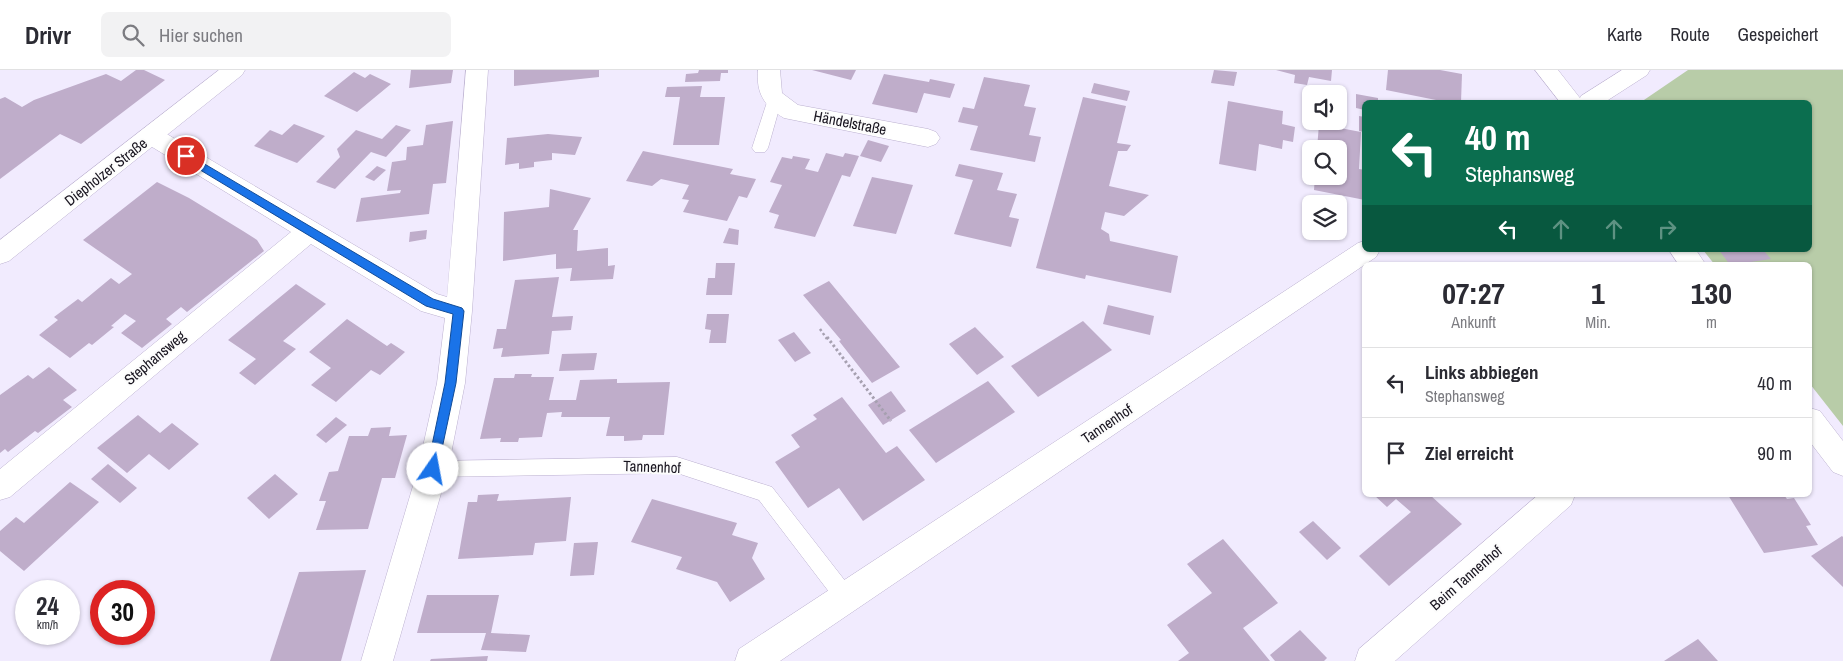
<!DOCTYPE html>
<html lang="de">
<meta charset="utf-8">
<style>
:root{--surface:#fff;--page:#f2f2f3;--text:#2b2b33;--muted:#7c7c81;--line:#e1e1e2}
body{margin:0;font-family:"Archivo Narrow",sans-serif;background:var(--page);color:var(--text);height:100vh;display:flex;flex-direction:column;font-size:19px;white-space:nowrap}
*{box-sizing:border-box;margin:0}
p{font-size:16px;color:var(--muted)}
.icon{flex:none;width:28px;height:28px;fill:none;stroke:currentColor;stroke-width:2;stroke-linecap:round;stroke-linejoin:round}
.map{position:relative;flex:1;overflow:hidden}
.panel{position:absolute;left:1362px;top:192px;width:450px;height:235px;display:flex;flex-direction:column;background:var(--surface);border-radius:8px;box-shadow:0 1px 4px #0004}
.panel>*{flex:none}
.banner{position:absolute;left:1362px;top:30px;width:450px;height:152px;border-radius:8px;box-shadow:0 1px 4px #0004;background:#0b6e4f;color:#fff;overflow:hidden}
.controls{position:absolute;left:1302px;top:15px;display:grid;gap:10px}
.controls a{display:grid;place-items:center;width:45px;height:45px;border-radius:8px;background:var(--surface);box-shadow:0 1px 4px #0004;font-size:25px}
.speed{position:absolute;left:15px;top:510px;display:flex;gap:10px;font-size:25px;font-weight:700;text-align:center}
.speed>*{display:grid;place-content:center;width:65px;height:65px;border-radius:50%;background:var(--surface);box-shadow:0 1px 4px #0004;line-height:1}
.speed small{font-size:12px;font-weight:400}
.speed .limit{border:8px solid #d22;background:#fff;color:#111}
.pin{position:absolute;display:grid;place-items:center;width:42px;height:42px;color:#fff;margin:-21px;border:2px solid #fff;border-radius:50%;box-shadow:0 1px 5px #0007}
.me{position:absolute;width:55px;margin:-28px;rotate:12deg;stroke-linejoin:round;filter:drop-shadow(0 0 4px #0008)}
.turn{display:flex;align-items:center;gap:18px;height:105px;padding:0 20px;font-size:22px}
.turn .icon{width:65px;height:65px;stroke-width:2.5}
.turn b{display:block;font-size:35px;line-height:42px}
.lanes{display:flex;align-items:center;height:48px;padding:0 20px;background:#0003;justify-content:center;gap:25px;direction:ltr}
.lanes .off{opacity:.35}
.eta{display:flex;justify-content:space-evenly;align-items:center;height:85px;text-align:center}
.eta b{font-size:30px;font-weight:800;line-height:35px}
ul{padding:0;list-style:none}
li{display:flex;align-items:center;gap:15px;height:70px;padding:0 20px;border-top:1px solid var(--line)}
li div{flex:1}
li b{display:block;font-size:19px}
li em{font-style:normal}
header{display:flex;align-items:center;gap:30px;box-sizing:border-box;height:70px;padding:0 25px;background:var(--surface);border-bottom:1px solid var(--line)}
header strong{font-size:24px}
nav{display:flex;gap:28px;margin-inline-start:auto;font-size:18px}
.search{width:350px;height:45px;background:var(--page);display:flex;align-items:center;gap:12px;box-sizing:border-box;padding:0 18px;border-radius:8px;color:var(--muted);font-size:19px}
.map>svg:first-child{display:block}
</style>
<header>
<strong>Drivr</strong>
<div class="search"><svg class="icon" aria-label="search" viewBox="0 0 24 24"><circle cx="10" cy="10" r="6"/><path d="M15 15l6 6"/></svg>Hier suchen</div>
<nav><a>Karte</a><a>Route</a><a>Gespeichert</a></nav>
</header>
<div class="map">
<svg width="1843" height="591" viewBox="0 0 1843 591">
<rect width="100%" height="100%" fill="#f1ebfe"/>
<polygon fill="#b8cca8" points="1688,0 1843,0 1843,356 1810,314 1810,195 1715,195 1703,180 1810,180 1810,32 1641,32"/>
<g fill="#bfadca">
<polygon points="136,0 144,0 165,10 81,74 60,64 0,109 0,29 5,27 22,37 34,30 106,4 121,11"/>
<polygon points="411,0 453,0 451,13 409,18"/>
<polygon points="514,0 599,0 599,7 514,16"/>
<polygon points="699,0 728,0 728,3 721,3 720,11 685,12 686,4 698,3"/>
<polygon points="812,0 856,0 851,10"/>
<polygon points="1214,0 1237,2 1234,16 1211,13"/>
<polygon points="1276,0 1332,0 1331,11 1309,7 1307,15 1294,13 1295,5"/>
<polygon points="1388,0 1440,0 1462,4 1461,32 1446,32 1386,20"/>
<polygon points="354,2 365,8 370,4 391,14 357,42 324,26"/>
<polygon points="884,4 929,12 930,9 955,14 950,28 924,23 917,43 872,34"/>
<polygon points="984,7 1030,15 1024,36 1036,38 1029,65 1041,67 1035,92 970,80 978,56 958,52 963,37 974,39"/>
<polygon points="1094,13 1130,21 1127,31 1091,23"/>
<polygon points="702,16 700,27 725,27 719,75 673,75 680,27 665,27 667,17"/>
<polygon points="1356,24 1378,28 1378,32 1365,32 1365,40 1356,38"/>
<polygon points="1083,27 1126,36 1117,73 1131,75 1127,81 1118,81 1109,116 1149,125 1124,146 1105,142 1101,159 1109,164 1110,171 1178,186 1171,223 1086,205 1085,209 1036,198"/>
<polygon points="1228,31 1283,41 1282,54 1295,57 1293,72 1283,70 1282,79 1259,74 1256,101 1219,94"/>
<polygon points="1359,46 1365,47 1365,62 1359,61"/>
<polygon points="453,51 446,113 433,114 429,144 356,152 361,128 400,123 401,120 387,121 392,92 406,90 407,77 423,75 426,55"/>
<polygon points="294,54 325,66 297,93 254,76 270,60 282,65"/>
<polygon points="1319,54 1361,62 1359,99 1365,100 1365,130 1314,120 1315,106 1339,106 1339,79 1317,79"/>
<polygon points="396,55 411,60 386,87 371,82 335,119 316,112 340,87 337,79 356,60 382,69"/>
<polygon points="548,64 582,67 575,85 552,83 552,90 534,92 534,97 519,99 519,93 505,95 507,68"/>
<polygon points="868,70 889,76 881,92 860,86"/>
<polygon points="643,81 733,99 730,104 756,109 747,128 739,126 727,151 683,142 689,130 682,129 689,115 661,109 652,116 626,111"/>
<polygon points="826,83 843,87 845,83 859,86 850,107 842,105 815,167 774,158 779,145 769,142 782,115 770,112 782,87 792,89 793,86 810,89 805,99 818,102"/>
<polygon points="959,94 1003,103 997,120 1017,124 1009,147 1019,149 1011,177 954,164 973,110 955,106"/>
<polygon points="377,96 386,100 374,111 365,107"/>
<polygon points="872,107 913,115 896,164 853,156"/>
<polygon points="157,112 189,128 243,161 257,170 264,181 187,242 181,237 166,249 172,254 142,278 121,263 136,251 125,244 111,256 114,257 92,275 89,273 70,288 39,265 58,250 54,247 78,229 82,232 111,208 119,214 132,204 83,170"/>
<polygon points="550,119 591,128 573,160 578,160 577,181 608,178 608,196 615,195 613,209 570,211 572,198 556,199 556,184 503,191 504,142 549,137"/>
<polygon points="729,158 739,160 738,175 723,173"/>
<polygon points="427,160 426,169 409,172 410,162"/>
<polygon points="1719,180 1763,180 1771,189 1730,195"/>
<polygon points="716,193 735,193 732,225 706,225 708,208 715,208"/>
<polygon points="559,207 552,247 573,246 571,260 552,261 549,284 501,287 503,278 493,279 497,259 506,259 515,210"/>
<polygon points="829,211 900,297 872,313 839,271 841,270 803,225"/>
<polygon points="296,214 326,234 283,271 296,279 255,315 239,303 256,289 228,270"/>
<polygon points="1108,235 1154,246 1150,265 1103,254"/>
<polygon points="707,244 729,244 726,273 709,273 711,260 705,259"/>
<polygon points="347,249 387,276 391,273 405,282 380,305 371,300 336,332 311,315 331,298 309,282"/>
<polygon points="1083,251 1112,280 1038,327 1011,296"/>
<polygon points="975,257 1004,287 977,305 949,274"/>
<polygon points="794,262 811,283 795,292 778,270"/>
<polygon points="597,283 594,300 559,301 562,284"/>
<polygon points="49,297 77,320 63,330 72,337 38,363 35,361 8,382 5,379 0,383 0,325 28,305 33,309"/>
<polygon points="515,304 532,304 531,307 554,307 549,330 576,330 580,310 617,309 617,313 670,312 664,365 643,365 642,370 624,371 624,366 606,366 610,347 561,347 562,342 547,343 542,367 519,368 518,372 500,372 501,368 480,369 494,308 514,308"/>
<polygon points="988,311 1015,342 936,393 909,360"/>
<polygon points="891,321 906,341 883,355 868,335"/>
<polygon points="842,327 886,383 897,376 925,410 863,451 839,418 808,438 775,392 800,377 791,365 817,349 813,345"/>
<polygon points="138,345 160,363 172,353 199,374 169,400 149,384 127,403 97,378"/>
<polygon points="336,347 347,355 326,373 316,365"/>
<polygon points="391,357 389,366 407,365 395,408 382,408 368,459 316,460 326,431 319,431 329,402 338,401 349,366 368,366 371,358"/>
<polygon points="108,394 137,418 120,433 91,409"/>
<polygon points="275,404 298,424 269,449 247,428"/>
<polygon points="70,412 99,432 24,501 0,481 0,461 16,447 24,453"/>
<polygon points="499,424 497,431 571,427 566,471 535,473 533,485 458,489 468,432 477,432 478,425"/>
<polygon points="1374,425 1430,425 1462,454 1389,516 1359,486 1411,442 1396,429 1387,437"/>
<polygon points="1728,425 1784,425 1787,429 1794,428 1811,455 1806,456 1818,475 1764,483"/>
<polygon points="652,429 737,453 732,465 758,473 752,488 765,509 730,532 717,512 676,499 682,487 631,472"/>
<polygon points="1313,451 1341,478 1327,490 1299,462"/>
<polygon points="1842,466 1843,467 1843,517 1811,486"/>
<polygon points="1223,469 1278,533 1243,558 1270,591 1178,591 1189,583 1167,555 1212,523 1187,494"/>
<polygon points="598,472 594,505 570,506 574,473"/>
<polygon points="366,500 341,591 270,591 299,502"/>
<polygon points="427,525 499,525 491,563 530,565 526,582 481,580 486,563 417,563"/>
<polygon points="1300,560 1327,588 1324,591 1275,591 1270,585"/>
<polygon points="1698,569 1718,591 1664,591"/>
<polygon points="488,586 487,591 430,591 431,589"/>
</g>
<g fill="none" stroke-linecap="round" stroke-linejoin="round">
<defs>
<g id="service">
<polygon points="774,27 779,28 781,32 768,78 765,82 755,82 752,78 767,32 769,28"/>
<polygon points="677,387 772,417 853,521 856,528 853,535 846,538 839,535 759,430 677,403 433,407 426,405 424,399 426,393 433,391"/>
</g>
<g id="minor">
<polygon points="466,0 488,0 472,241 465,313 448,399 393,591 361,591 418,399 437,313 445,248 421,241 311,174 10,427 0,430 0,399 291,162 144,72 140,66 144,60 152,57 160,60 437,224 447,227"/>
<path d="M758 0H780L782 23 798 35 928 59 936 62 940 68 936 74 928 77 784 48C764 36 756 23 758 0Z"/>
<polygon points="1535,0 1558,0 1583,32 1560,32"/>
<polygon points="1365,171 1365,180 1380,180 1376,187 780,591 735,591 739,579 1358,173"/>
<polygon points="1669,180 1696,180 1706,195 1679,195"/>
<polygon points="1810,338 1820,341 1843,371 1843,406 1833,402 1810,372"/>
<polygon points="1538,425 1575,425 1571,435 1395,591 1355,591 1359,579"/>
</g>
<polygon id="tertiary" points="1622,0 1650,0 1647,5 1605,32 1578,32 1581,26"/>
<polygon id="secondary" points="219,0 245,0 242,5 9,191 0,194 0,170"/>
</defs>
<use href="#service" stroke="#bcb1d0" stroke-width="1"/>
<use href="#minor" stroke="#bcb1d0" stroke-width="1"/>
<use href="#tertiary" stroke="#bcb1d0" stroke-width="1"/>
<use href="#secondary" stroke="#bcb1d0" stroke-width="1"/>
<polyline stroke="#a6a0b0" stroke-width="2.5" stroke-dasharray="2.5 2.5" stroke-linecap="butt" points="820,259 827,269"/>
<polyline stroke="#a6a0b0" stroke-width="3" stroke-dasharray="2.5 2.5" stroke-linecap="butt" points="827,267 891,351"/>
<use href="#service" fill="#fff" fill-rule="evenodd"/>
<use href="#minor" fill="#fff" fill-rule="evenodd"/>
<use href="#tertiary" fill="#fff" fill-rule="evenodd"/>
<use href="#secondary" fill="#fff" fill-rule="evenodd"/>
</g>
<polygon fill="#1a73e8" stroke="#114b97" points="186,83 433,229 462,238 464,241 456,313 437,402 428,402 427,399 445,313 453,244 426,236 182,89 182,84"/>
<g text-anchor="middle" stroke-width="4" stroke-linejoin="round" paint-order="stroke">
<g font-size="15" fill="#18141f" stroke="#fcfcfc">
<text transform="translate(850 53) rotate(11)" y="5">Händelstraße</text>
<text transform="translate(106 102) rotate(-38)" y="5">Diepholzer Straße</text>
<text transform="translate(155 288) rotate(-40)" y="5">Stephansweg</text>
<text transform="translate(1107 354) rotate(-34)" y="5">Tannenhof</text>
<text transform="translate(652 397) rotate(2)" y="5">Tannenhof</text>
<text transform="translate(1466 508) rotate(-41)" y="5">Beim Tannenhof</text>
</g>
</g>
</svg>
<div class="controls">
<a><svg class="icon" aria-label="sound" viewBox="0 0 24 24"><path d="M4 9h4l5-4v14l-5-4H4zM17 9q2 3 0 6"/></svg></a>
<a><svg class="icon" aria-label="search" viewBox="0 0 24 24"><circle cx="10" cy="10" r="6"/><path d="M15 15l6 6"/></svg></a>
<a><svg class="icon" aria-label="layers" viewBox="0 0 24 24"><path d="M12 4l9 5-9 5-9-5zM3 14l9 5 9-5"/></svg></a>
</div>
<div class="speed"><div>24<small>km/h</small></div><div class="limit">30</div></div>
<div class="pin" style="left:186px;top:86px;background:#d93025"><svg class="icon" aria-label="arrive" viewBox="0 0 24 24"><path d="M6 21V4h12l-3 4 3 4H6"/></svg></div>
<svg class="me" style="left:433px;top:399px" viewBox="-20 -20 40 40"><circle r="19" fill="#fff"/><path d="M0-13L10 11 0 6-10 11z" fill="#1a73e8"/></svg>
<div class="banner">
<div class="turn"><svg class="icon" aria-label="left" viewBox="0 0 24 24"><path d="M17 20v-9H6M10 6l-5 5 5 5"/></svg><div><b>40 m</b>Stephansweg</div></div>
<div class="lanes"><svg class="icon" aria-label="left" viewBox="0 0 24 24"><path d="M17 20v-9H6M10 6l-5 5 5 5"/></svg><svg class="icon off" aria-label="ahead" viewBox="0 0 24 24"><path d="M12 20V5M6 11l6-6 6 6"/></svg><svg class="icon off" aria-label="ahead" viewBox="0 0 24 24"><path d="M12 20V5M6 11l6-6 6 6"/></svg><svg class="icon off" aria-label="right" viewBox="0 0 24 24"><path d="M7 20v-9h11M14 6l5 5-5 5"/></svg></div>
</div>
<section class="panel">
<div class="eta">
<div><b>07:27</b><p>Ankunft</p></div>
<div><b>1</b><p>Min.</p></div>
<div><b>130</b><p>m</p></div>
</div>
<ul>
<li><svg class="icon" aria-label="left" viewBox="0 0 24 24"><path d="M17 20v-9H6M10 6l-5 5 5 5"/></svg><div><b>Links abbiegen</b><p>Stephansweg</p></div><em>40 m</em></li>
<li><svg class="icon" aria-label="arrive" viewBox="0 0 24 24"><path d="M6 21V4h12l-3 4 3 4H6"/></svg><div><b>Ziel erreicht</b></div><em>90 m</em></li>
</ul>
</section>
</div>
